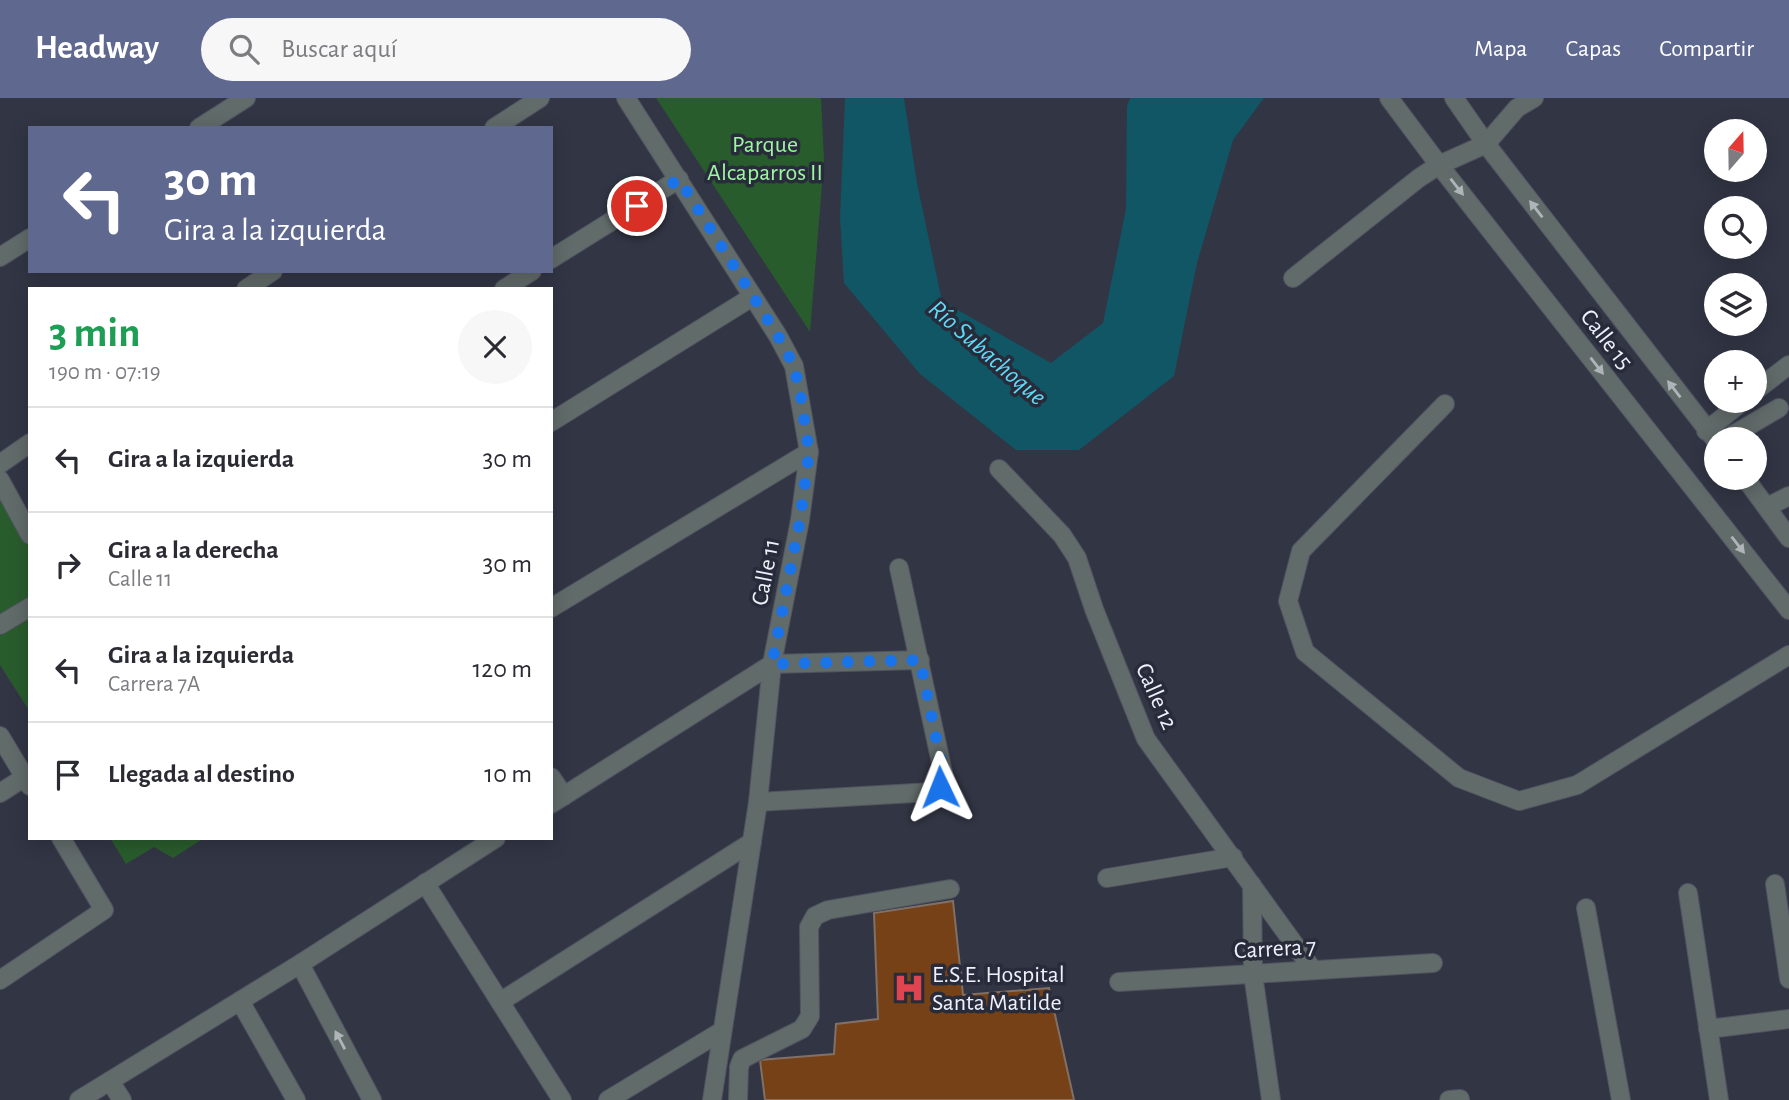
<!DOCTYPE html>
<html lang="es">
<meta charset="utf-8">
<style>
:root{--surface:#fff;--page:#f7f7f7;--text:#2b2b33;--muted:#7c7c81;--line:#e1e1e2;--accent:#5f688e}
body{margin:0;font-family:"Alegreya Sans",sans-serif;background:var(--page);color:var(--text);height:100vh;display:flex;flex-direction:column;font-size:26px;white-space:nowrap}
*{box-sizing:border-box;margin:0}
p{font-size:23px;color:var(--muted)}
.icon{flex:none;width:38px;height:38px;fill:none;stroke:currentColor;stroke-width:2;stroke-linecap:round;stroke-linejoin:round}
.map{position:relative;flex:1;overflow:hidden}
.drawer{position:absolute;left:28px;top:189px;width:525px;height:553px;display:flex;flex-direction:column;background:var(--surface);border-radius:0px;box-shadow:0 4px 18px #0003}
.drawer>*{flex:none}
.hud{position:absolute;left:28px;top:28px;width:525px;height:147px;border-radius:0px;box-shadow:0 4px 18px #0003;background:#5f688e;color:#fff;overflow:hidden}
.needle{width:46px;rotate:20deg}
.fabs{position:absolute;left:1704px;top:21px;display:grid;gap:14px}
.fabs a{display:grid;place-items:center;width:63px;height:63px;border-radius:50%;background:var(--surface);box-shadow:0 4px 18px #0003;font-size:35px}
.pin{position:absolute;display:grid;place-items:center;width:60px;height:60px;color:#fff;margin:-30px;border:4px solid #fff;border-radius:50%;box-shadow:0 2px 7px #0007}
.me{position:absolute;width:77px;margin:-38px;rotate:358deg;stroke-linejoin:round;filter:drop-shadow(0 0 5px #0008)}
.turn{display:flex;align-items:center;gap:24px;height:147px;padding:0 21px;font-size:32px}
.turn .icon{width:91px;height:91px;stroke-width:2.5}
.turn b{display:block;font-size:49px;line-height:60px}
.round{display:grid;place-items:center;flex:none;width:74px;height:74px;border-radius:37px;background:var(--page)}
.head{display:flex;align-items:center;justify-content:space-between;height:119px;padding:0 21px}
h1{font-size:42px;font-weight:700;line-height:52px;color:#1e9e55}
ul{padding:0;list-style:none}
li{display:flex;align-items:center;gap:21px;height:105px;padding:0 21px;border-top:2px solid var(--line)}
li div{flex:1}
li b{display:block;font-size:26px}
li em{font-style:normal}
header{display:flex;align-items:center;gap:42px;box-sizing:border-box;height:98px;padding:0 35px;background:var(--accent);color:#fff}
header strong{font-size:33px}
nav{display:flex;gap:38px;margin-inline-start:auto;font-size:24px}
.search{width:490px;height:63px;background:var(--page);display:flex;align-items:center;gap:18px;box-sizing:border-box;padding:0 24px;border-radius:38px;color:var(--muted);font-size:26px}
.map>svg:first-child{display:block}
</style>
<header>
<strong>Headway</strong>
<div class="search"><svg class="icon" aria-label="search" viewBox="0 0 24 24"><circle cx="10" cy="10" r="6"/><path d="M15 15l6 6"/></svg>Buscar aquí</div>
<nav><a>Mapa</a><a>Capas</a><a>Compartir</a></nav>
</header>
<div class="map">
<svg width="1789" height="1002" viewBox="0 0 1789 1002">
<rect width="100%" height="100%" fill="#323544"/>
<g fill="#295c2d">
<polygon points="656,0 821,0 824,62 810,234"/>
<polygon points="0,396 30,449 30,501 0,518"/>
<polygon points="30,513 30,614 0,567 0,531"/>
<polygon points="110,740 204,740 173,760 154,749 126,766"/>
</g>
<polygon fill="#115665" points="845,0 904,0 917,85 942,203 1051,265 1103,225 1126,111 1127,8 1130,0 1264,0 1233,42 1197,165 1174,278 1079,352 1016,352 920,276 844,185 840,120"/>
<polygon fill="#764117" stroke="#817065" stroke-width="2" points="953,803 963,897 1049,890 1074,1002 765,1002 760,962 834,956 836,926 878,921 874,815"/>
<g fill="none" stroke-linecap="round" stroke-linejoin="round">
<defs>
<g id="minor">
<polyline points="626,0 778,238 794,268 809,354 800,422 772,566 758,704 712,1002"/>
<polyline points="1389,0 1439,67 1789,512"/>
<polyline points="1454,0 1486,46 1717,344"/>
<polyline points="199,30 246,0"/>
<polyline points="494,30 540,0"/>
<polyline points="0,159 30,140"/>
<polyline points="551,161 679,81"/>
<polyline points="1293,180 1419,80 1439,67 1486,46 1517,10 1534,0"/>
<polyline points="246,191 273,173"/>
<polyline points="504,191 532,173"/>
<polyline points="1755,293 1789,267"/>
<polyline points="1445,306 1301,453 1288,503 1305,554 1459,680 1519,703 1577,687 1789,557"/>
<polyline points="551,324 752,199"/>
<polyline points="1706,333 1743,303"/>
<polyline points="1726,341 1779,310"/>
<polyline points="0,366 30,345"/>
<polyline points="999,371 1062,437 1077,460 1094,511 1146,641 1313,872"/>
<polyline points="1745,380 1789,440"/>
<polyline points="0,382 30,437"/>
<polyline points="1767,409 1789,398"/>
<polyline points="551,510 809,354"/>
<polyline points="0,527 30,509"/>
<polyline points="0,638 30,688"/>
<polyline points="551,679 564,698"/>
<polyline points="0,695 25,679"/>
<polyline points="758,704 932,694 940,689 944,679 899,470"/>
<polyline points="551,706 772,566 920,562"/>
<polyline points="1107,780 1233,759"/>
<polyline points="425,785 562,1002"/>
<polyline points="1775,786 1789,881"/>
<polyline points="1252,787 1253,876 1271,1002"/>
<polyline points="1688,795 1719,1002"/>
<polyline points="1586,810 1621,1002"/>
<polyline points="300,866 372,1002"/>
<polyline points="0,882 104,812 61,740"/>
<polyline points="1119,884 1433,865"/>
<polyline points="240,903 296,1002"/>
<polyline points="500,904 752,744"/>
<polyline points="1708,931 1789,921"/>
<polyline points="110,983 122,1002"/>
<polyline points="79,1002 300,866 496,740"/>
<polyline points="608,1002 722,933"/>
<polyline points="738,1002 739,969 742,961 802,931 810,918 809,829 815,818 828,812 950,791"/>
<polyline points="1449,1002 1460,1001"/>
</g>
</defs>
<use href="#minor" stroke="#505361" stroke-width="20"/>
<use href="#minor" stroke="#616b69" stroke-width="18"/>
</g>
<defs><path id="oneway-solid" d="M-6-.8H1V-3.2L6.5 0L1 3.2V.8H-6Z" transform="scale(1.75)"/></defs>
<g fill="#afb4b9">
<use href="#oneway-solid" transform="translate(1457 89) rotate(52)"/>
<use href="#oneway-solid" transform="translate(1536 111) rotate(-128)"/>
<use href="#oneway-solid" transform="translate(1597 268) rotate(52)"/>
<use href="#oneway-solid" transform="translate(1674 291) rotate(-128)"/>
<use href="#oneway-solid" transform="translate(1738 447) rotate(52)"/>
<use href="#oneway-solid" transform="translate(340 942) rotate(-118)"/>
</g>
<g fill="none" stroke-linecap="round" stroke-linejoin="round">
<polyline stroke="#1a73e8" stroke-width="12" stroke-dasharray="0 21.6" points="637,108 679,81 778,238 794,268 801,300 809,354 800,422 772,566 920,562 944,679 940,689"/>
</g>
<defs>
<symbol id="hospital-bare" viewBox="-9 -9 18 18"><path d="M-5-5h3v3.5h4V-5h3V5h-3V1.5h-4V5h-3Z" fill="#e0444e" stroke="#282b3a" stroke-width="2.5" paint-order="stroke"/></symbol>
</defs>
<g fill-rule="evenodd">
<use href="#hospital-bare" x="887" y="868" width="44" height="44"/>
</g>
<g text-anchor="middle" stroke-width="7" stroke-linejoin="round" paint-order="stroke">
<g font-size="24" fill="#9df7a1" stroke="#282b3a">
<text x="765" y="54">Parque<tspan x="765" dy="28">Alcaparros II</tspan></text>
</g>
<g font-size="24" fill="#eef0fa" stroke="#282b3a">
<text transform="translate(1607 241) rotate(52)" y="8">Calle 15</text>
<text transform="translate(765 474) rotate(-79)" y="8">Calle 11</text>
<text transform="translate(1157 598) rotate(66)" y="8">Calle 12</text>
<text transform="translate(1275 850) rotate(-3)" y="8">Carrera 7</text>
</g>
<g font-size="24" fill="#eef0fa" stroke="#282b3a" text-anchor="start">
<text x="932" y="884">E.S.E. Hospital<tspan x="932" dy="28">Santa Matilde</tspan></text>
</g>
<g font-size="26" font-style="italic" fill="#5ed9f6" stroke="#282b3a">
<text transform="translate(988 254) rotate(41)" y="9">Río Subachoque</text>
</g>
</g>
</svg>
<div class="fabs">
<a><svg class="needle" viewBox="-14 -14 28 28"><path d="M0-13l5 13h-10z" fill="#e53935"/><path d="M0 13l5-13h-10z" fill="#7c7c81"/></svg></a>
<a><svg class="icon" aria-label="search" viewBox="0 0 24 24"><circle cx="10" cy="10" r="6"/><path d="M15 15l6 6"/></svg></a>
<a><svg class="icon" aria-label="layers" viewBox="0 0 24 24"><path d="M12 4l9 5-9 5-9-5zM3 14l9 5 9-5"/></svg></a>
<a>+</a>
<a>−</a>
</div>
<div class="pin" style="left:637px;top:108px;background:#d93025"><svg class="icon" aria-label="arrive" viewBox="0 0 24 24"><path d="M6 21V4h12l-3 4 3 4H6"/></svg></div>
<svg class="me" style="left:940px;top:689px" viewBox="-20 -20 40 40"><path d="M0-17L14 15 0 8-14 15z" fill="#1a73e8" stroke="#fff" stroke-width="4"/></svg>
<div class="hud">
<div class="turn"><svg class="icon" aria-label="left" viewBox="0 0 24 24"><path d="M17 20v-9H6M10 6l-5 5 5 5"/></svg><div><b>30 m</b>Gira a la izquierda</div></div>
</div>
<section class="drawer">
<div class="head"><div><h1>3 min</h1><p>190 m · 07:19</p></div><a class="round"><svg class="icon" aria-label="close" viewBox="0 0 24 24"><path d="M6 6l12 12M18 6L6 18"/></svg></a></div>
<ul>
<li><svg class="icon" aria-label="left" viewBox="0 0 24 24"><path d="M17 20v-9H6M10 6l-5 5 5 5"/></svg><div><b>Gira a la izquierda</b></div><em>30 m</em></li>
<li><svg class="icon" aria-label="right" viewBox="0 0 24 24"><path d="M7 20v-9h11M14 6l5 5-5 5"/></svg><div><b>Gira a la derecha</b><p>Calle 11</p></div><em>30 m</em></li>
<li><svg class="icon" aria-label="left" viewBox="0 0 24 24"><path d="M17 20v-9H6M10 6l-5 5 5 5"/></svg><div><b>Gira a la izquierda</b><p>Carrera 7A</p></div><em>120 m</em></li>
<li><svg class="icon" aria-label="arrive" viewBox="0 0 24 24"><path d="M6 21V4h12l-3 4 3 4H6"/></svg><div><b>Llegada al destino</b></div><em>10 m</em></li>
</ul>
</section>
</div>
